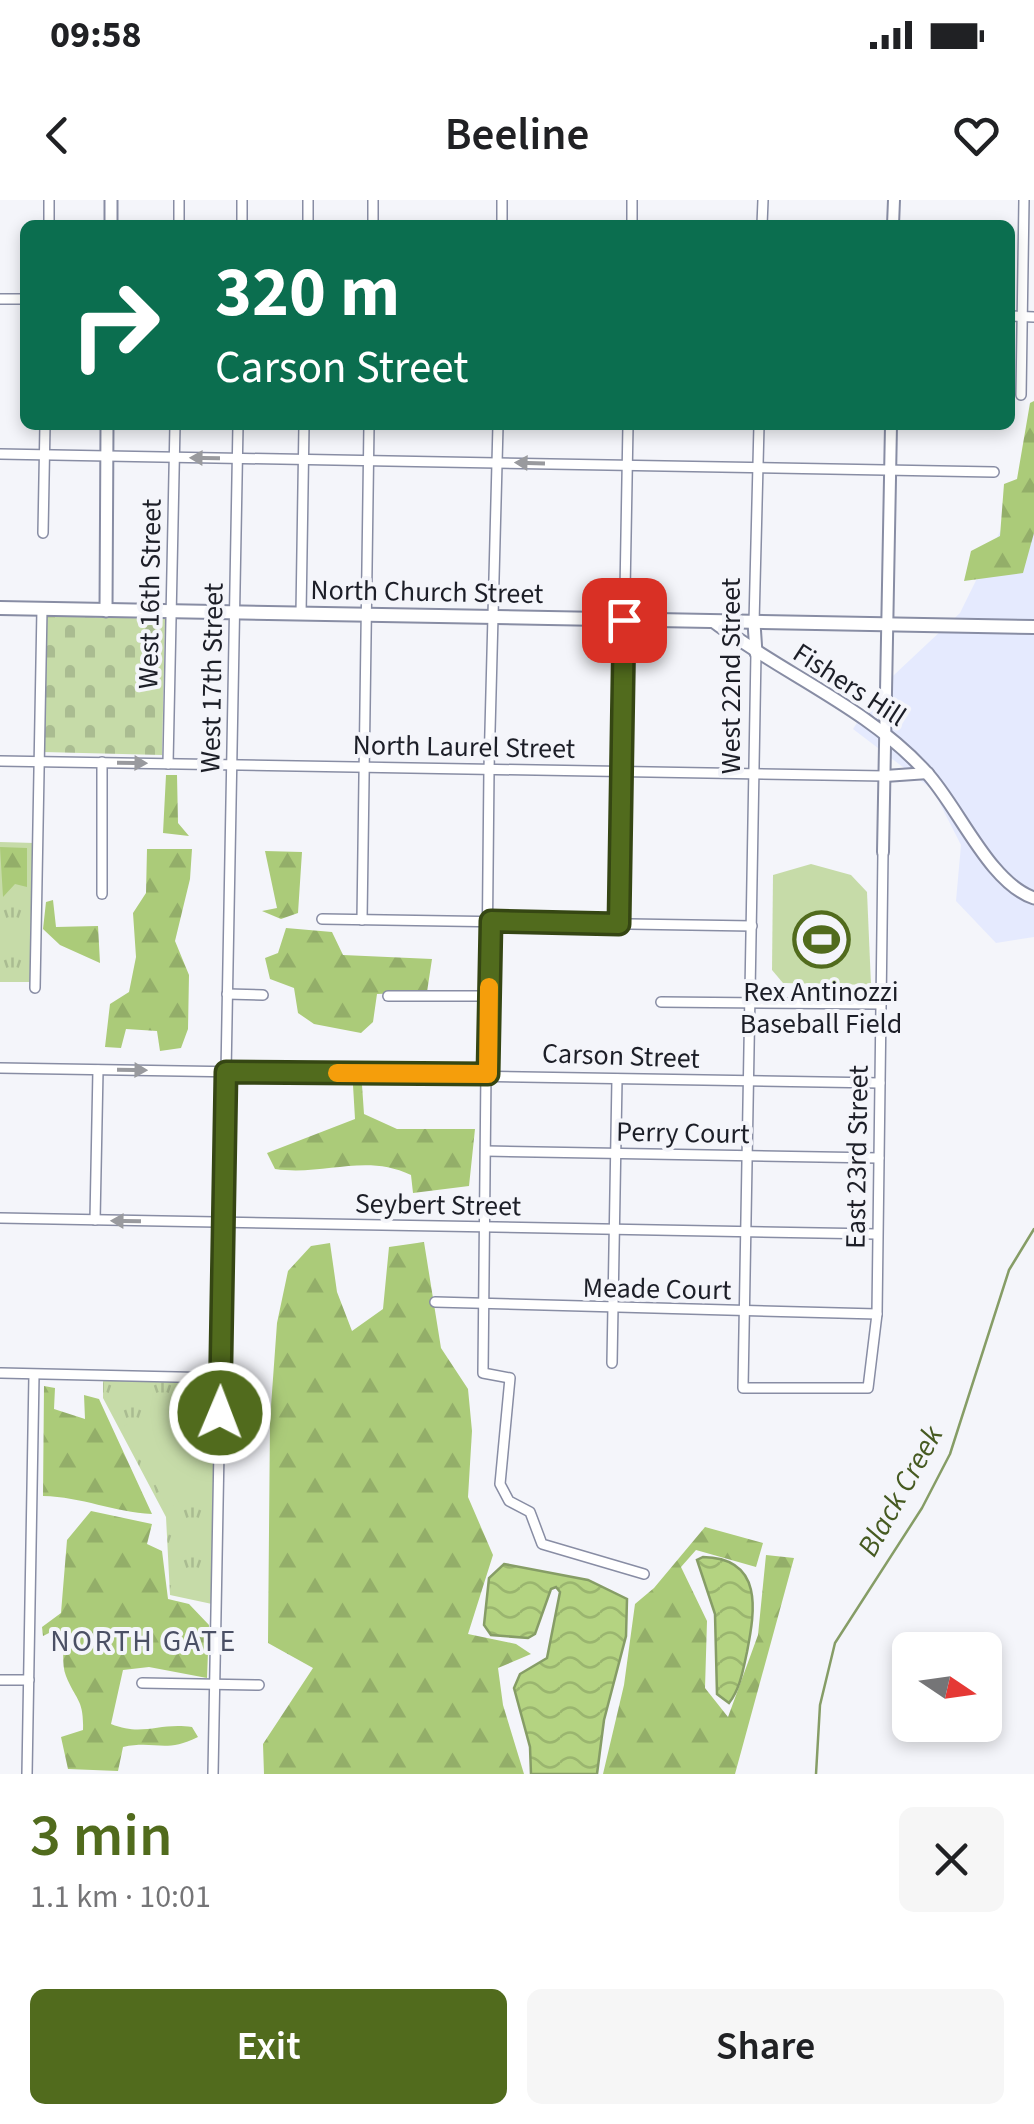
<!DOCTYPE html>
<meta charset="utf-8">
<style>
:root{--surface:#fff;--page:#f6f6f6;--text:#202124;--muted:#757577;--accent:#516b1d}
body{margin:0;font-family:"Source Sans 3",sans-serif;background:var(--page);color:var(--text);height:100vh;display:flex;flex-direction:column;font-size:38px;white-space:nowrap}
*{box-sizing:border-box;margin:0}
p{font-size:32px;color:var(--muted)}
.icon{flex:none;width:55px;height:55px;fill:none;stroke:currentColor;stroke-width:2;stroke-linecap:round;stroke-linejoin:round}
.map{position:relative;height:1574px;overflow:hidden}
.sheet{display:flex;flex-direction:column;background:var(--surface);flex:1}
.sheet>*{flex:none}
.top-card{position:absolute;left:20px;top:20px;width:995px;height:210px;border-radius:15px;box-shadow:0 5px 15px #0003;background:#0b6e4f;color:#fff;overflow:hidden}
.needle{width:65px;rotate:103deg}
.controls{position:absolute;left:892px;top:1432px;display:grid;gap:20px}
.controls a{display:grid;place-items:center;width:110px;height:110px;border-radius:15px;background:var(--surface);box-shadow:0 5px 15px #0003;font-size:50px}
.pin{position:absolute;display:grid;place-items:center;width:85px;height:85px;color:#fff;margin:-42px;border-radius:20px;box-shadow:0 5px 15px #0006}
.me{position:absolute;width:110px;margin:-55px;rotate:1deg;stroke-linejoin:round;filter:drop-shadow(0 0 8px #0008)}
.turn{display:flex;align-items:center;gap:35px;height:210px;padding:0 30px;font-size:45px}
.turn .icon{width:130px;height:130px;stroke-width:2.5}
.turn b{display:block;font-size:70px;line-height:85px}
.round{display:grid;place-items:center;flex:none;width:105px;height:105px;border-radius:15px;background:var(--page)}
.head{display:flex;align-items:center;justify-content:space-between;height:170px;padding:0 30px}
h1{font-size:60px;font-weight:600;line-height:75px;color:var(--accent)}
.primary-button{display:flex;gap:20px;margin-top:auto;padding:20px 30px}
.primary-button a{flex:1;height:115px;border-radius:15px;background:var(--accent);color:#fff;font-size:40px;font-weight:600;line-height:115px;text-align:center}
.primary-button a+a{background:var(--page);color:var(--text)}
.status{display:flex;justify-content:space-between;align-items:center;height:70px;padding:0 50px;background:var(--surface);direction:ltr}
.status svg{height:28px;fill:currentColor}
header{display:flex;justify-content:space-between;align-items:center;height:130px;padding:0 30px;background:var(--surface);font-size:45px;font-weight:600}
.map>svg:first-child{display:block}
</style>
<div class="status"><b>09:58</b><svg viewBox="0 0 49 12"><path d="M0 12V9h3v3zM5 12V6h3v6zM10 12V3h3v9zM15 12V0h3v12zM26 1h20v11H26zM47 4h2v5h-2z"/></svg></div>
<header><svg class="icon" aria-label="back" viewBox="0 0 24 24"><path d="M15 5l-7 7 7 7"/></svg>Beeline<svg class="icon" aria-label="heart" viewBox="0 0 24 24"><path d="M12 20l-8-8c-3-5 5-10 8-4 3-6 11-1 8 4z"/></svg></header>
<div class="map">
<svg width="1034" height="1574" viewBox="0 0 1034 1574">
<defs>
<pattern id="grass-tufts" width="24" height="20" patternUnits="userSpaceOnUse" patternTransform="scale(2.5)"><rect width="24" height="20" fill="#c6dba8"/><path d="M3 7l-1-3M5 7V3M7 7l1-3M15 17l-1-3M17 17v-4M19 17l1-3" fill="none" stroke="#aabc91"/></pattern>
<pattern id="forest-firs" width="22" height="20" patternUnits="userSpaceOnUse" patternTransform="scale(2.5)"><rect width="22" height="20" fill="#abcb79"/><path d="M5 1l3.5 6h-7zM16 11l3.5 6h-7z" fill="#93ae69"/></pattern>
<pattern id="cemetery-stones" width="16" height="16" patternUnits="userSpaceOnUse" patternTransform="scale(2.5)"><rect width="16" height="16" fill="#c6dba8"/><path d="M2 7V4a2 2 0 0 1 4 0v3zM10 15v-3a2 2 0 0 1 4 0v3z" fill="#aabc91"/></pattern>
<pattern id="water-waves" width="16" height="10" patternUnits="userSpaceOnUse" patternTransform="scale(2.5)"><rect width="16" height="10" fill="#b4d381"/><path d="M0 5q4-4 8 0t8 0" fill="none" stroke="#9ab56f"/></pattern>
</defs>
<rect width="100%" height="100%" fill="#f4f5fa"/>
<polygon fill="#e5eafe" points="1034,292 1034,737 996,743 956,701 961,645 933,590 853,529 878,490 960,413 1018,295"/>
<g fill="url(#grass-tufts)">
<polygon points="0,642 35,643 32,782 0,782"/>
<polygon points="103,1179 217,1182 212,1404 170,1395 166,1317 103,1198"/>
</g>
<g fill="url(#forest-firs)">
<polygon points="1034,201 1034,333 1023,373 964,381 971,351 1000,336 1004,284 1017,279 1030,203"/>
<polygon points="166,575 177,575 178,623 189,636 163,633"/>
<polygon points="0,647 27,648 27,687 15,684 3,697"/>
<polygon points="147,649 192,649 190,679 175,741 189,775 188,829 181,848 160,851 157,831 126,829 121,848 105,847 110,804 129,792 136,757 133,713 146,693"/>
<polygon points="265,651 302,652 298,713 281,719 262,711 277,708"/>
<polygon points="53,700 56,727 98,726 100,763 60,745 43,729 46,702"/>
<polygon points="286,728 332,732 343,755 432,759 427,792 377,794 373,822 361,833 314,824 298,813 294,788 270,779 265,758 278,753"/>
<path d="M353 885H362L364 914 397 929H475L469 986 413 993 411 975C365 953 325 976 275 969L267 953 355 919Z"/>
<polygon points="424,1042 441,1148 468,1189 472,1231 468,1297 493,1355 468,1434 516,1444 531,1454 498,1468 503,1505 524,1574 264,1574 263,1544 313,1468 268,1443 270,1220 277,1123 288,1071 311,1046 330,1043 337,1092 352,1131 383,1109 389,1047"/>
<path d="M44 1186 55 1188 54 1209 85 1219 84 1195 99 1199 152 1314C114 1312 82 1297 43 1296Z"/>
<path d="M91 1311 152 1324 147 1344 162 1351 168 1399 189 1404 209 1425 207 1478 149 1467 123 1470 111 1524C143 1537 159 1522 192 1527L198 1537C163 1554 157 1540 123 1547L118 1571 68 1569 61 1537 83 1530C84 1499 76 1501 66 1476 60 1461 67 1445 59 1428L43 1436 42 1427 61 1413 67 1340Z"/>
<polygon points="705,1327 763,1343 756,1367 696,1350 681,1367 707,1421 705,1488 728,1517 758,1435 766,1355 794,1358 735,1574 603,1574 624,1485 635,1404 654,1388"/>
</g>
<polygon fill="url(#cemetery-stones)" points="46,416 165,419 162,555 43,552"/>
<g fill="#c6dba8">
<polygon points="811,664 851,675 867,692 871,785 783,783 772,770 773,675"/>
<path d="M197 1185C219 1240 217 1269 170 1309L121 1228Z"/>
</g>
<g fill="url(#water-waves)" stroke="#869d66" stroke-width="2.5">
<path d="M703 1357C764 1358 755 1411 747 1452 743 1470 740 1489 729 1503L717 1494 715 1414 697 1360Z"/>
<polygon points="504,1364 588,1380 627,1399 626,1436 604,1520 597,1574 531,1574 530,1547 514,1488 520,1474 547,1458 560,1392 556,1387 551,1389 535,1434 528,1438 491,1435 484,1425 489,1378"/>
</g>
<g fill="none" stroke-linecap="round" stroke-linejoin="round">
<polyline stroke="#869d66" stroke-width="2.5" points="816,1574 820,1505 835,1443 922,1308 950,1254 1009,1070 1034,1029"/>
<defs>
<g id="minor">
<polyline points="179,0 179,25"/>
<polyline points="49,25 49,0"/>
<polyline points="242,25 242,0"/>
<polyline points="308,25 308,0"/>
<polyline points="373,25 373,0"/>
<polyline points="502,25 502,0"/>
<polyline points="632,25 632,0"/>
<polyline points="762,25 763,0"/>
<polyline points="0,99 25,99"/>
<polyline points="1010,116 1034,117"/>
<polyline points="1021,195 1024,0"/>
<polyline points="498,225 489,569 483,1173 510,1178 500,1284 509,1301 530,1312 542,1344 644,1374"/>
<polyline points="0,254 994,272"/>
<polyline points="43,333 45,225"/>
<polyline points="301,414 304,225"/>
<polyline points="754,423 759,225"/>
<polyline points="756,453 743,1188 868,1188 877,1114 883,652"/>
<polyline points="0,561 885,576"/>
<polyline points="102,562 102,694"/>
<polyline points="168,564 175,225"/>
<polyline points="322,719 752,726"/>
<polyline points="362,720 369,225"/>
<polyline points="619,724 628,225"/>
<polyline points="35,788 42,409"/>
<polyline points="227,794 263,795"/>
<polyline points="388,796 489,796"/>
<polyline points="661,802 881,804"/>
<polyline points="0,868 880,883"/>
<polyline points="486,951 879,958"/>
<polyline points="0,1018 876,1034"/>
<polyline points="95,1020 98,870"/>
<polyline points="435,1102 877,1114"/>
<polyline points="612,1163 617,879"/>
<polyline points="1,1173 220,1178"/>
<polyline points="0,1480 29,1480"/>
<polyline points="142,1483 259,1485"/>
<polyline points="27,1574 34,1175"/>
<polyline points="213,1574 238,225"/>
</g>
<g id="tertiary">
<polyline points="893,25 894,0"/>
<polyline points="885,576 928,573"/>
<polyline points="883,652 891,225"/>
</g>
<g id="secondary">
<polyline points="111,25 111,0"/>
<polyline points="106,411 107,225"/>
<path d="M714 422C783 474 868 508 926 572 958 606 989 683 1034 698"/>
<polyline points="754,423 756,453"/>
</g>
<polyline id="primary" points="0,408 1034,427"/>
</defs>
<use href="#minor" stroke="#888da4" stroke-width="12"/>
<use href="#tertiary" stroke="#888da4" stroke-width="14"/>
<use href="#secondary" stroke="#888da4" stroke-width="15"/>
<use href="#primary" stroke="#888da4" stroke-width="16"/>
<use href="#minor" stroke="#fff" stroke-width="9"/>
<use href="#tertiary" stroke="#fff" stroke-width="10"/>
<use href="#secondary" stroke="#fff" stroke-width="11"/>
<use href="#primary" stroke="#fff" stroke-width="12"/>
</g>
<defs><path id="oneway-solid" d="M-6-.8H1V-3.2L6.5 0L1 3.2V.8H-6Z" transform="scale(2.5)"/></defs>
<g fill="#999a9e">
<use href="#oneway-solid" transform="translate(205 258) rotate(-179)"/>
<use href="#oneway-solid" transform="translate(530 263) rotate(-178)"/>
<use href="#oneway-solid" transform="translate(132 563) rotate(1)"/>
<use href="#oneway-solid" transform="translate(132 870) rotate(1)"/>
<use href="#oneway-solid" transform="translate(126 1021) rotate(-179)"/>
</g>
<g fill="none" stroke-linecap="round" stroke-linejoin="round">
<defs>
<polyline id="route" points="220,1213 226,872 488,874 491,721 619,724 624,420"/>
</defs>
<use href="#route" stroke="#354613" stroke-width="25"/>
<use href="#route" stroke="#516b1d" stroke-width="18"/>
<polyline stroke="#f59e0b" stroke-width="18" points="337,873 488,874 489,787"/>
</g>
<defs>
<symbol id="stadium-ring" viewBox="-11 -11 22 22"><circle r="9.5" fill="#f4f5fa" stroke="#516b1d" stroke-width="1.5"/><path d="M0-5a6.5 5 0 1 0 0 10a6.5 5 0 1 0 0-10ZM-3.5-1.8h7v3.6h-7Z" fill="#516b1d"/></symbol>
</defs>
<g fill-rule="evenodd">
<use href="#stadium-ring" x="790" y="708" width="63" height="63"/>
</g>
<g text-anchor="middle" stroke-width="8" stroke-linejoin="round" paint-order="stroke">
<g font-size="28" fill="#1c1e27" stroke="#f4f5fa">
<text transform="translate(427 391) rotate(1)" y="10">North Church Street</text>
<text transform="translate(149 394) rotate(-89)" y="10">West 16th Street</text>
<text transform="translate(730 476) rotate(-90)" y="10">West 22nd Street</text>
<text transform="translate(211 478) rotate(-89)" y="10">West 17th Street</text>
<text transform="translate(850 484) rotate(33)" y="10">Fishers Hill</text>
<text transform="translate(464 546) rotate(1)" y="10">North Laurel Street</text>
<text transform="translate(621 855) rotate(2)" y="10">Carson Street</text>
<text transform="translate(683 932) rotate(1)" y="10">Perry Court</text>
<text transform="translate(856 957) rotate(-89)" y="10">East 23rd Street</text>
<text transform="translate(438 1004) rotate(1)" y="10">Seybert Street</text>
<text transform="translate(657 1088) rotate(1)" y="10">Meade Court</text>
</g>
<g font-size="28" fill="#1c1e27" stroke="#f4f5fa">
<text x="821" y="801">Rex Antinozzi<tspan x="821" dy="32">Baseball Field</tspan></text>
</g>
<g font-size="30" font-style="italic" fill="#465a21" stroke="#f4f5fa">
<text transform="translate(900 1291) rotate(-61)" y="10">Black Creek</text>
</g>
<g font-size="30" letter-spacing="2.5" fill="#4b5065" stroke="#f4f5fa">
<text x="144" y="1451">NORTH GATE</text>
</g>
</g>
</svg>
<div class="controls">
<a><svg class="needle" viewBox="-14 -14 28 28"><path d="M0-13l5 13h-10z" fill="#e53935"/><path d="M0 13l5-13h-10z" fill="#757577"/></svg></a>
</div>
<div class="pin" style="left:624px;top:420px;background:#d93025"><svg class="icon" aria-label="arrive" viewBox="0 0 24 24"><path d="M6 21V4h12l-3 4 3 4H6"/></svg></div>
<svg class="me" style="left:220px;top:1213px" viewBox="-20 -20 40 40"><circle r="17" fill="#516b1d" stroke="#fff" stroke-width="3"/><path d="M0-11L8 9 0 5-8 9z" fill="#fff"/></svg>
<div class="top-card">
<div class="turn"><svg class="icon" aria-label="right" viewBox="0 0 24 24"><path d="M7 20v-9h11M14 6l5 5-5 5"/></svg><div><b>320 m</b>Carson Street</div></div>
</div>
</div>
<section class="sheet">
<div class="head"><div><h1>3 min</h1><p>1.1 km · 10:01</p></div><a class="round"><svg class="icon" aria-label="close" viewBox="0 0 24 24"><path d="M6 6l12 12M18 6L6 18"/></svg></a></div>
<div class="primary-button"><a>Exit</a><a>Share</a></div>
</section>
